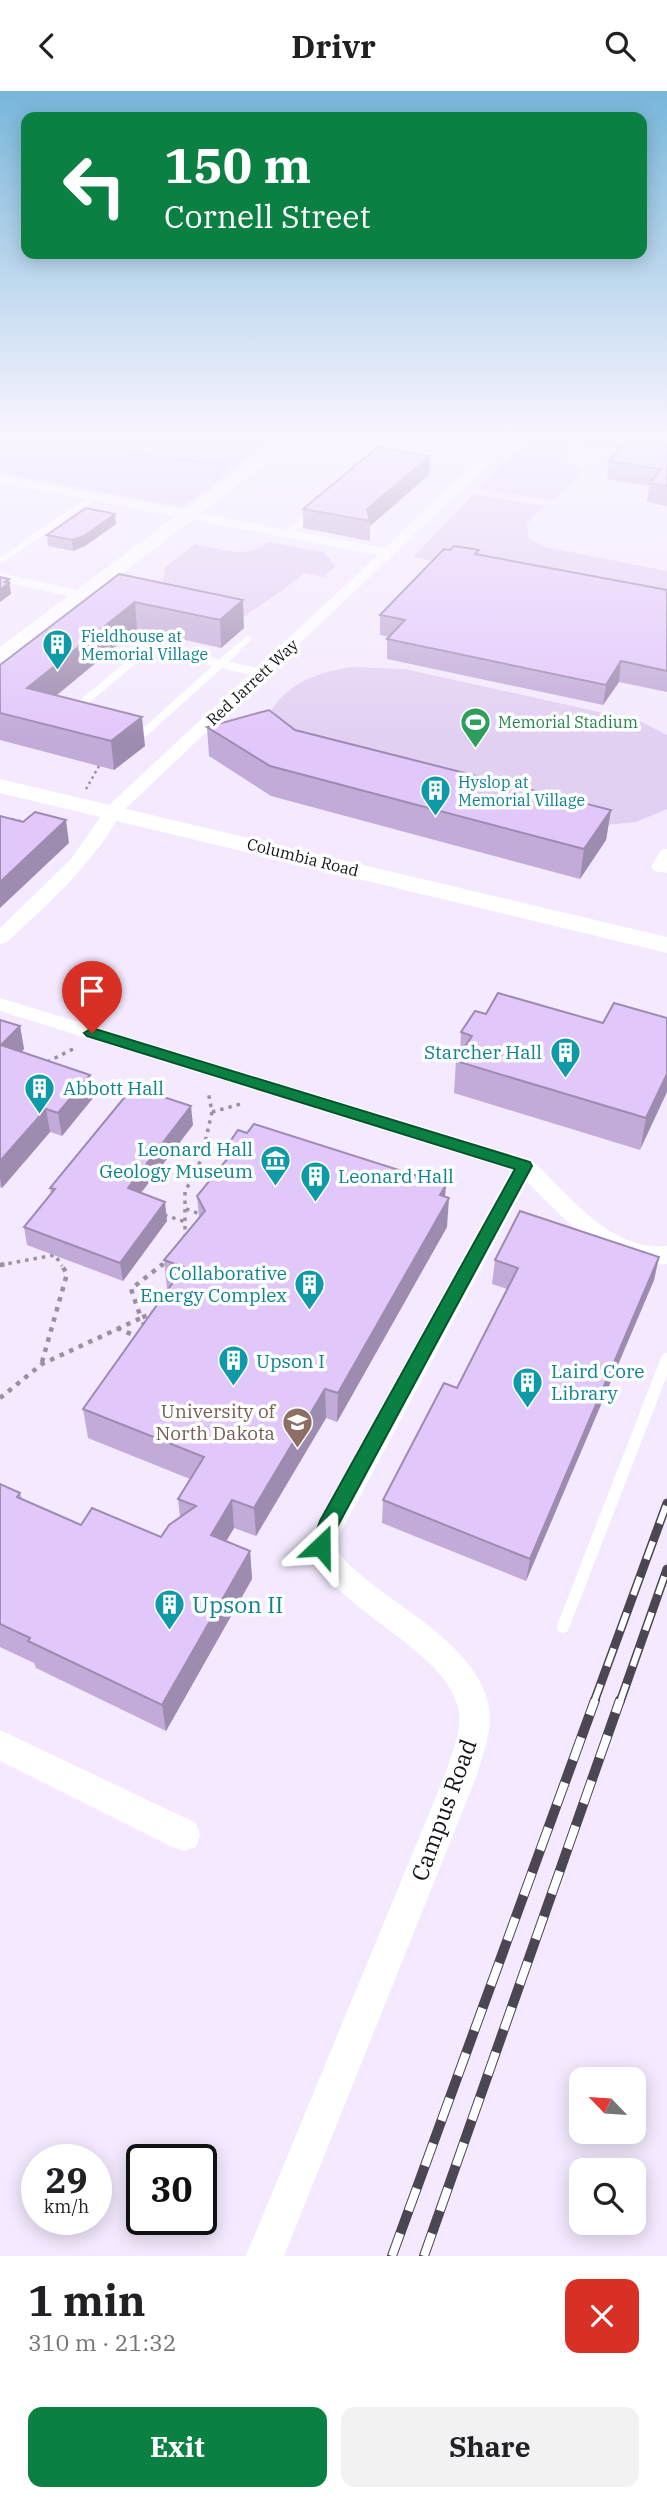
<!DOCTYPE html>
<meta charset="utf-8">
<style>
:root{--surface:#fff;--page:#f2f2f2;--text:#202124;--muted:#757577;--accent:#0b8043}
body{margin:0;font-family:"IBM Plex Serif",serif;background:var(--page);color:var(--text);height:100vh;display:flex;flex-direction:column;font-size:26px;white-space:nowrap}
*{box-sizing:border-box;margin:0}
p{font-size:23px;color:var(--muted)}
.icon{flex:none;width:38px;height:38px;fill:none;stroke:currentColor;stroke-width:2;stroke-linecap:round;stroke-linejoin:round}
.map{position:relative;height:2165px;overflow:hidden}
.panel{display:flex;flex-direction:column;background:var(--surface);flex:1}
.panel>*{flex:none}
.top-card{position:absolute;left:21px;top:21px;width:626px;height:147px;border-radius:14px;box-shadow:0 4px 18px #0003;background:#0b8043;color:#fff;overflow:hidden}
.needle{width:46px;rotate:295deg}
.tools{position:absolute;left:569px;top:1976px;display:grid;gap:14px}
.tools a{display:grid;place-items:center;width:77px;height:77px;border-radius:14px;background:var(--surface);box-shadow:0 4px 18px #0003;font-size:35px}
.speed{position:absolute;left:21px;top:2053px;display:flex;gap:14px;font-size:35px;font-weight:700;text-align:center}
.speed>*{display:grid;place-content:center;width:91px;height:91px;border-radius:50%;background:var(--surface);box-shadow:0 4px 18px #0003;line-height:1}
.speed small{font-size:18px;font-weight:400}
.speed .limit{border:4px solid #111;border-radius:10px;background:#fff;color:#111}
.pin{position:absolute;display:grid;place-items:center;width:60px;height:60px;color:#fff;margin:-72px -30px;border-radius:50% 50% 50% 0;rotate:-45deg;box-shadow:0 0 7px #0007}
.pin .icon{rotate:45deg}
.me{position:absolute;width:77px;margin:-38px;rotate:23deg;stroke-linejoin:round;filter:drop-shadow(0 0 5px #0008)}
.turn{display:flex;align-items:center;gap:24px;height:147px;padding:0 28px;font-size:32px}
.turn .icon{width:91px;height:91px;stroke-width:2.5}
.turn b{display:block;font-size:49px;line-height:60px}
.round{display:grid;place-items:center;flex:none;width:74px;height:74px;border-radius:14px;background:var(--page)}
.overview{display:flex;align-items:center;justify-content:space-between;height:119px;padding:0 28px}
h1{font-size:42px;font-weight:700;line-height:52px}
.cta{display:flex;gap:14px;margin-top:auto;padding:14px 28px}
.cta a{flex:1;height:80px;border-radius:14px;background:var(--accent);color:#fff;font-size:28px;font-weight:700;line-height:80px;text-align:center}
.cta a+a{background:var(--page);color:var(--text)}
header{display:flex;justify-content:space-between;align-items:center;height:91px;padding:0 28px;background:var(--surface);font-size:32px;font-weight:700}
.map>svg:first-child{display:block}
</style>
<header><svg class="icon" aria-label="back" viewBox="0 0 24 24"><path d="M15 5l-7 7 7 7"/></svg>Drivr<svg class="icon" aria-label="search" viewBox="0 0 24 24"><circle cx="10" cy="10" r="6"/><path d="M15 15l6 6"/></svg></header>
<div class="map">
<svg width="667" height="2165" viewBox="0 0 667 2165">
<rect width="100%" height="100%" fill="#f4e9fe"/>
<g fill="#e2d0f3">
<polygon points="0,346 275,346 183,416 0,381"/>
<path d="M532 346H613L667 355C635 355 603 360 572 355L557 371 579 375 581 381 555 408 550 409 477 398 521 355 531 356 524 354Z"/>
<polygon points="474,403 544,415 527,433 529,447 545,456 667,480 667,519 413,466"/>
<path d="M268 451 323 461 336 475 323 486 304 482C285 499 265 510 244 526 213 519 185 516 163 491L165 476 195 453C221 458 247 469 268 451Z"/>
<path d="M352 576 405 578 640 630 667 644V718L636 731 596 735 326 677 271 620C287 592 321 580 352 576Z"/>
</g>
<g fill="none" stroke-linecap="round" stroke-linejoin="round">
<polyline stroke="#9991a1" stroke-width="2" stroke-dasharray="2 2.5" stroke-linecap="butt" points="118,346 123,358 130,363 226,374"/>
<g stroke="#9991a1" stroke-width="2.5" stroke-dasharray="2.5 3.5" stroke-linecap="butt">
<polyline points="86,698 99,675"/>
<polyline points="12,728 28,732"/>
</g>
<g stroke="#9991a1" stroke-width="3.5" stroke-dasharray="3.5 5" stroke-linecap="butt">
<polyline points="47,971 73,958"/>
<polyline points="212,1021 244,1012"/>
<polyline points="186,1118 200,1123"/>
<polyline points="164,1124 186,1131"/>
<polyline points="185,1147 185,1101 201,1069 212,1021 208,1000"/>
<polyline points="0,1174 55,1164 62,1175"/>
<polyline points="161,1175 167,1170"/>
</g>
<g stroke="#9991a1" stroke-width="4.5" stroke-dasharray="4.5 6" stroke-linecap="butt">
<polyline points="0,1174 6,1173"/>
<polyline points="145,1235 141,1227 154,1221"/>
<polyline points="117,1237 138,1246"/>
<polyline points="42,1271 67,1183 61,1173"/>
<polyline points="0,1307 42,1273 141,1227 131,1198 163,1173"/>
</g>
<g stroke="#fff" stroke-width="6">
<polyline points="377,367 402,346"/>
<polyline points="287,443 314,420"/>
<polyline points="0,470 94,406"/>
<polyline points="144,560 149,556 167,560"/>
<polyline points="234,560 248,548"/>
</g>
<g stroke="#fff" stroke-width="8">
<polyline points="160,559 261,582"/>
<polyline points="73,620 146,559"/>
<polyline points="129,637 145,641 236,559"/>
</g>
<polyline stroke="#fff" stroke-width="12" points="563,1536 667,1268"/>
<g fill="#fff" fill-rule="evenodd">
<path d="M504 346H517L121 722C93 773 50 811 7 851L0 853V837L71 768 108 715 378 464 0 392V384L385 457Z"/>
<polygon points="0,482 87,501 89,504 82,508 0,490"/>
<polygon points="667,758 667,782 654,780 651,776 661,759"/>
<path d="M0 907 532 1069C570 1105 610 1160 667 1155V1173C606 1178 567 1130 527 1091L334 1454C344 1473 364 1486 380 1499 420 1529 488 1569 490 1626 490 1646 482 1665 477 1684L284 2165H246L445 1684C451 1664 462 1642 459 1621 449 1557 332 1521 306 1453L511 1079 0 920Z"/>
<polygon points="0,1639 196,1732 200,1744 196,1756 184,1760 172,1756 0,1670"/>
</g>
<g fill="#fff" fill-rule="evenodd">
<polygon points="282,346 301,346 7,570 0,572 0,556"/>
<polygon points="0,688 667,846 667,862 0,702"/>
</g>
<defs>
<g id="rail-far1">
<polyline points="594,1611 667,1412"/>
<polyline points="620,1611 667,1478"/>
</g>
<g id="rail">
<polyline points="392,2165 595,1609"/>
<polyline points="424,2165 620,1609"/>
</g>
</defs>
<use href="#rail-far1" stroke="#4b4651" stroke-width="9"/>
<use href="#rail" stroke="#4b4651" stroke-width="10"/>
<use href="#rail-far1" stroke="#fff" stroke-width="6" stroke-dasharray="19" stroke-linecap="butt"/>
<use href="#rail" stroke="#fff" stroke-width="8" stroke-dasharray="24" stroke-linecap="butt"/>
</g>
<g fill="#c2abd8">
<polygon points="667,346 667,415 647,411 649,395 607,388 609,370"/>
<polygon points="430,365 429,384 370,435 370,450 303,437 303,418"/>
<polygon points="116,433 85,455 73,460 48,455 47,444"/>
<polygon points="450,459 667,499 667,601 619,591 603,614 387,568 387,548 389,546 380,544 380,524"/>
<polygon points="119,483 244,537 221,557 137,538 57,604 145,655 114,679 0,649 0,574"/>
<polygon points="207,636 295,639 611,719 606,749 580,788 271,705 209,665"/>
<polygon points="486,923 603,932 667,927 640,1059 454,1002 456,970 460,965 461,941"/>
<polygon points="0,929 20,935 24,958 21,961 90,984 93,1007 62,1045 50,1041 2,1097 0,1096"/>
<polygon points="193,1034 141,1102 167,1130 123,1190 27,1154 24,1136 51,1103 50,1097"/>
<polygon points="225,1058 446,1094 445,1105 447,1136 337,1331 326,1327 256,1445 234,1437 226,1450 250,1460 252,1488 166,1640 36,1577 34,1572 0,1556 0,1393 20,1402 22,1408 81,1434 161,1446 180,1426 178,1408 190,1388 88,1347 83,1318 168,1199 167,1198 164,1169 199,1126 197,1105 226,1070"/>
<polygon points="659,1166 654,1189 526,1490 382,1432 383,1409 457,1297 507,1198 492,1193 495,1169"/>
</g>
<g fill="#9e8bb0">
<polygon points="430,365 429,384 370,435 367,418"/>
<polygon points="115,423 116,433 85,455 73,460 72,449"/>
<polygon points="9,488 11,503 0,511 0,499 5,491"/>
<polygon points="243,509 244,537 221,557 220,529"/>
<polygon points="135,511 137,538 31,625 27,597"/>
<polygon points="621,570 619,591 603,614 606,594"/>
<polygon points="142,626 145,655 114,679 111,650"/>
<polygon points="611,719 606,749 580,788 584,758"/>
<polygon points="66,729 69,752 0,817 0,791"/>
<polygon points="20,935 24,958 6,977 1,954"/>
<polygon points="667,983 667,1001 640,1059 646,1027"/>
<polygon points="90,984 93,1007 62,1045 58,1022"/>
<polygon points="191,1015 193,1034 130,1116 128,1097"/>
<polygon points="46,1018 50,1041 2,1097 0,1087 0,1070"/>
<polygon points="446,1094 444,1116 449,1107 447,1136 337,1331 338,1302"/>
<polygon points="165,1111 167,1130 123,1190 120,1172"/>
<polygon points="659,1166 654,1189 526,1490 530,1468"/>
<polygon points="325,1298 326,1327 256,1445 254,1417"/>
<polygon points="232,1409 234,1437 214,1471 211,1444"/>
<polygon points="250,1460 252,1488 166,1640 162,1614"/>
</g>
<g fill="#e2c7fb" stroke="#9e8bb0" stroke-width="2">
<polygon points="629,346 667,346 667,395 650,392 661,378 609,370"/>
<polygon points="378,356 430,365 367,418 370,430 303,418"/>
<polygon points="86,417 115,423 84,445 72,449 47,444"/>
<polygon points="454,455 479,459 475,463 667,499 667,580 621,570 606,594 387,548 405,529 380,524 444,458 450,459"/>
<polygon points="119,483 243,509 220,529 135,511 27,597 142,626 111,650 0,622 0,574"/>
<polygon points="0,486 9,488 5,491 9,492 0,499"/>
<polygon points="269,619 295,639 611,719 584,758 270,675 207,636"/>
<polygon points="35,721 66,729 0,791 0,725 23,731"/>
<polygon points="498,902 603,932 614,912 667,927 667,983 646,1027 456,970 472,945 461,941 475,920 486,923"/>
<polygon points="0,929 20,935 1,954 90,984 58,1022 46,1018 0,1070"/>
<polygon points="133,996 191,1015 128,1097 165,1111 120,1172 24,1136 55,1098 50,1097"/>
<polygon points="254,1033 446,1094 440,1104 449,1107 338,1302 325,1298 254,1417 232,1409 211,1444 250,1460 162,1614 28,1550 30,1547 0,1533 0,1393 20,1402 17,1406 81,1434 92,1417 161,1446 169,1434 196,1415 178,1408 204,1366 83,1318 184,1176 164,1169 205,1120 197,1105 233,1061 225,1058 238,1039 247,1042"/>
<polygon points="520,1120 659,1166 530,1468 383,1409 444,1292 457,1297 518,1177 495,1169"/>
</g>
<linearGradient id="sky" x2="0" y2="1"><stop stop-color="#77b6da"/><stop offset="0.53" stop-color="#faf5ff"/><stop offset="1" stop-color="#faf5ff" stop-opacity="0"/></linearGradient>
<rect width="667" height="650" fill="url(#sky)"/>
<polygon fill="#0b8043" stroke="#07532c" stroke-width="2" points="92,937 530,1071 532,1075 336,1438 328,1461 321,1463 314,1461 311,1455 320,1430 515,1078 87,945 84,942"/>
<defs>
<symbol id="building-pin" viewBox="-11 -11 22 30"><path d="M0 17L-7.5 6A9.5 9.5 0 1 1 7.5 6Z" fill="#0f9aa8" stroke="#fff"/><path d="M-4-6H4V6H1V3H-1V6H-4ZM-2.5-4.3h1.7v1.8h-1.7ZM.8-4.3h1.7v1.8H.8ZM-2.5-1h1.7V.8h-1.7ZM.8-1h1.7V.8H.8Z" fill="#fff"/></symbol>
<symbol id="stadium-pin" viewBox="-11 -11 22 30"><path d="M0 17L-7.5 6A9.5 9.5 0 1 1 7.5 6Z" fill="#2e9e5b" stroke="#fff"/><path d="M0-5a6.5 5 0 1 0 0 10a6.5 5 0 1 0 0-10ZM-3.5-1.8h7v3.6h-7Z" fill="#fff"/></symbol>
<symbol id="museum-pin" viewBox="-11 -11 22 30"><path d="M0 17L-7.5 6A9.5 9.5 0 1 1 7.5 6Z" fill="#0f9aa8" stroke="#fff"/><path d="M0-6L6-3V-2H-6V-3ZM-5-1h2V3h-2ZM-1-1h2V3h-2ZM3-1h2V3H3ZM-6 4H6V6H-6Z" fill="#fff"/></symbol>
<symbol id="university-pin" viewBox="-11 -11 22 30"><path d="M0 17L-7.5 6A9.5 9.5 0 1 1 7.5 6Z" fill="#8d6e63" stroke="#fff"/><path d="M0-5L7-2L0 1L-7-2ZM-4 1L0 2.5L4 1V4Q0 6-4 4Z" fill="#fff"/></symbol>
</defs>
<g fill-rule="evenodd">
<use href="#building-pin" x="40" y="536" width="35" height="47"/>
<use href="#stadium-pin" x="458" y="614" width="35" height="47"/>
<use href="#building-pin" x="418" y="682" width="35" height="47"/>
<use href="#building-pin" x="548" y="944" width="35" height="47"/>
<use href="#building-pin" x="22" y="980" width="35" height="47"/>
<use href="#museum-pin" x="258" y="1052" width="35" height="47"/>
<use href="#building-pin" x="298" y="1068" width="35" height="47"/>
<use href="#building-pin" x="292" y="1176" width="35" height="47"/>
<use href="#building-pin" x="216" y="1252" width="35" height="47"/>
<use href="#building-pin" x="510" y="1274" width="35" height="47"/>
<use href="#university-pin" x="280" y="1314" width="35" height="47"/>
<use href="#building-pin" x="152" y="1496" width="35" height="47"/>
</g>
<g text-anchor="middle" stroke-width="7" stroke-linejoin="round" paint-order="stroke">
<g font-size="16" fill="#0d838f" stroke="#fff" text-anchor="start">
<text x="81" y="551">Fieldhouse at<tspan x="81" dy="18">Memorial Village</tspan></text>
<text x="458" y="697">Hyslop at<tspan x="458" dy="18">Memorial Village</tspan></text>
</g>
<g font-size="16" fill="#16121a" stroke="#fff">
<text transform="translate(252 591) rotate(-43)" y="6">Red Jarrett Way</text>
<text transform="translate(303 766) rotate(14)" y="6">Columbia Road</text>
</g>
<g font-size="16" fill="#27864d" stroke="#fff" text-anchor="start">
<text x="498" y="637">Memorial Stadium</text>
</g>
<g font-size="19" fill="#0d838f" stroke="#fff" text-anchor="start">
<text x="542" y="968" text-anchor="end">Starcher Hall</text>
<text x="63" y="1004">Abbott Hall</text>
<text x="253" y="1065" text-anchor="end">Leonard Hall<tspan x="253" dy="22">Geology Museum</tspan></text>
<text x="338" y="1092">Leonard Hall</text>
<text x="287" y="1189" text-anchor="end">Collaborative<tspan x="287" dy="22">Energy Complex</tspan></text>
<text x="256" y="1277">Upson I</text>
<text x="551" y="1287">Laird Core<tspan x="551" dy="22">Library</tspan></text>
</g>
<g font-size="19" fill="#785e54" stroke="#fff" text-anchor="end">
<text x="275" y="1327">University of<tspan x="275" dy="22">North Dakota</tspan></text>
</g>
<g font-size="23" fill="#0d838f" stroke="#fff" text-anchor="start">
<text x="192" y="1522">Upson II</text>
</g>
<g font-size="23" fill="#16121a" stroke="#fff">
<text transform="translate(444 1719) rotate(-70)" y="8">Campus Road</text>
</g>
</g>
</svg>
<div class="tools">
<a><svg class="needle" viewBox="-14 -14 28 28"><path d="M0-13l5 13h-10z" fill="#e53935"/><path d="M0 13l5-13h-10z" fill="#757577"/></svg></a>
<a><svg class="icon" aria-label="search" viewBox="0 0 24 24"><circle cx="10" cy="10" r="6"/><path d="M15 15l6 6"/></svg></a>
</div>
<div class="speed"><div>29<small>km/h</small></div><div class="limit">30</div></div>
<div class="pin" style="left:92px;top:942px;background:#d93025"><svg class="icon" aria-label="arrive" viewBox="0 0 24 24"><path d="M6 21V4h12l-3 4 3 4H6"/></svg></div>
<svg class="me" style="left:321px;top:1455px" viewBox="-20 -20 40 40"><path d="M0-17L14 15 0 8-14 15z" fill="#0b8043" stroke="#fff" stroke-width="4"/></svg>
<div class="top-card">
<div class="turn"><svg class="icon" aria-label="left" viewBox="0 0 24 24"><path d="M17 20v-9H6M10 6l-5 5 5 5"/></svg><div><b>150 m</b>Cornell Street</div></div>
</div>
</div>
<section class="panel">
<div class="overview"><div><h1>1 min</h1><p>310 m · 21:32</p></div><a class="round" style="background:#d93025;color:#fff"><svg class="icon" aria-label="close" viewBox="0 0 24 24"><path d="M6 6l12 12M18 6L6 18"/></svg></a></div>
<div class="cta"><a>Exit</a><a>Share</a></div>
</section>
